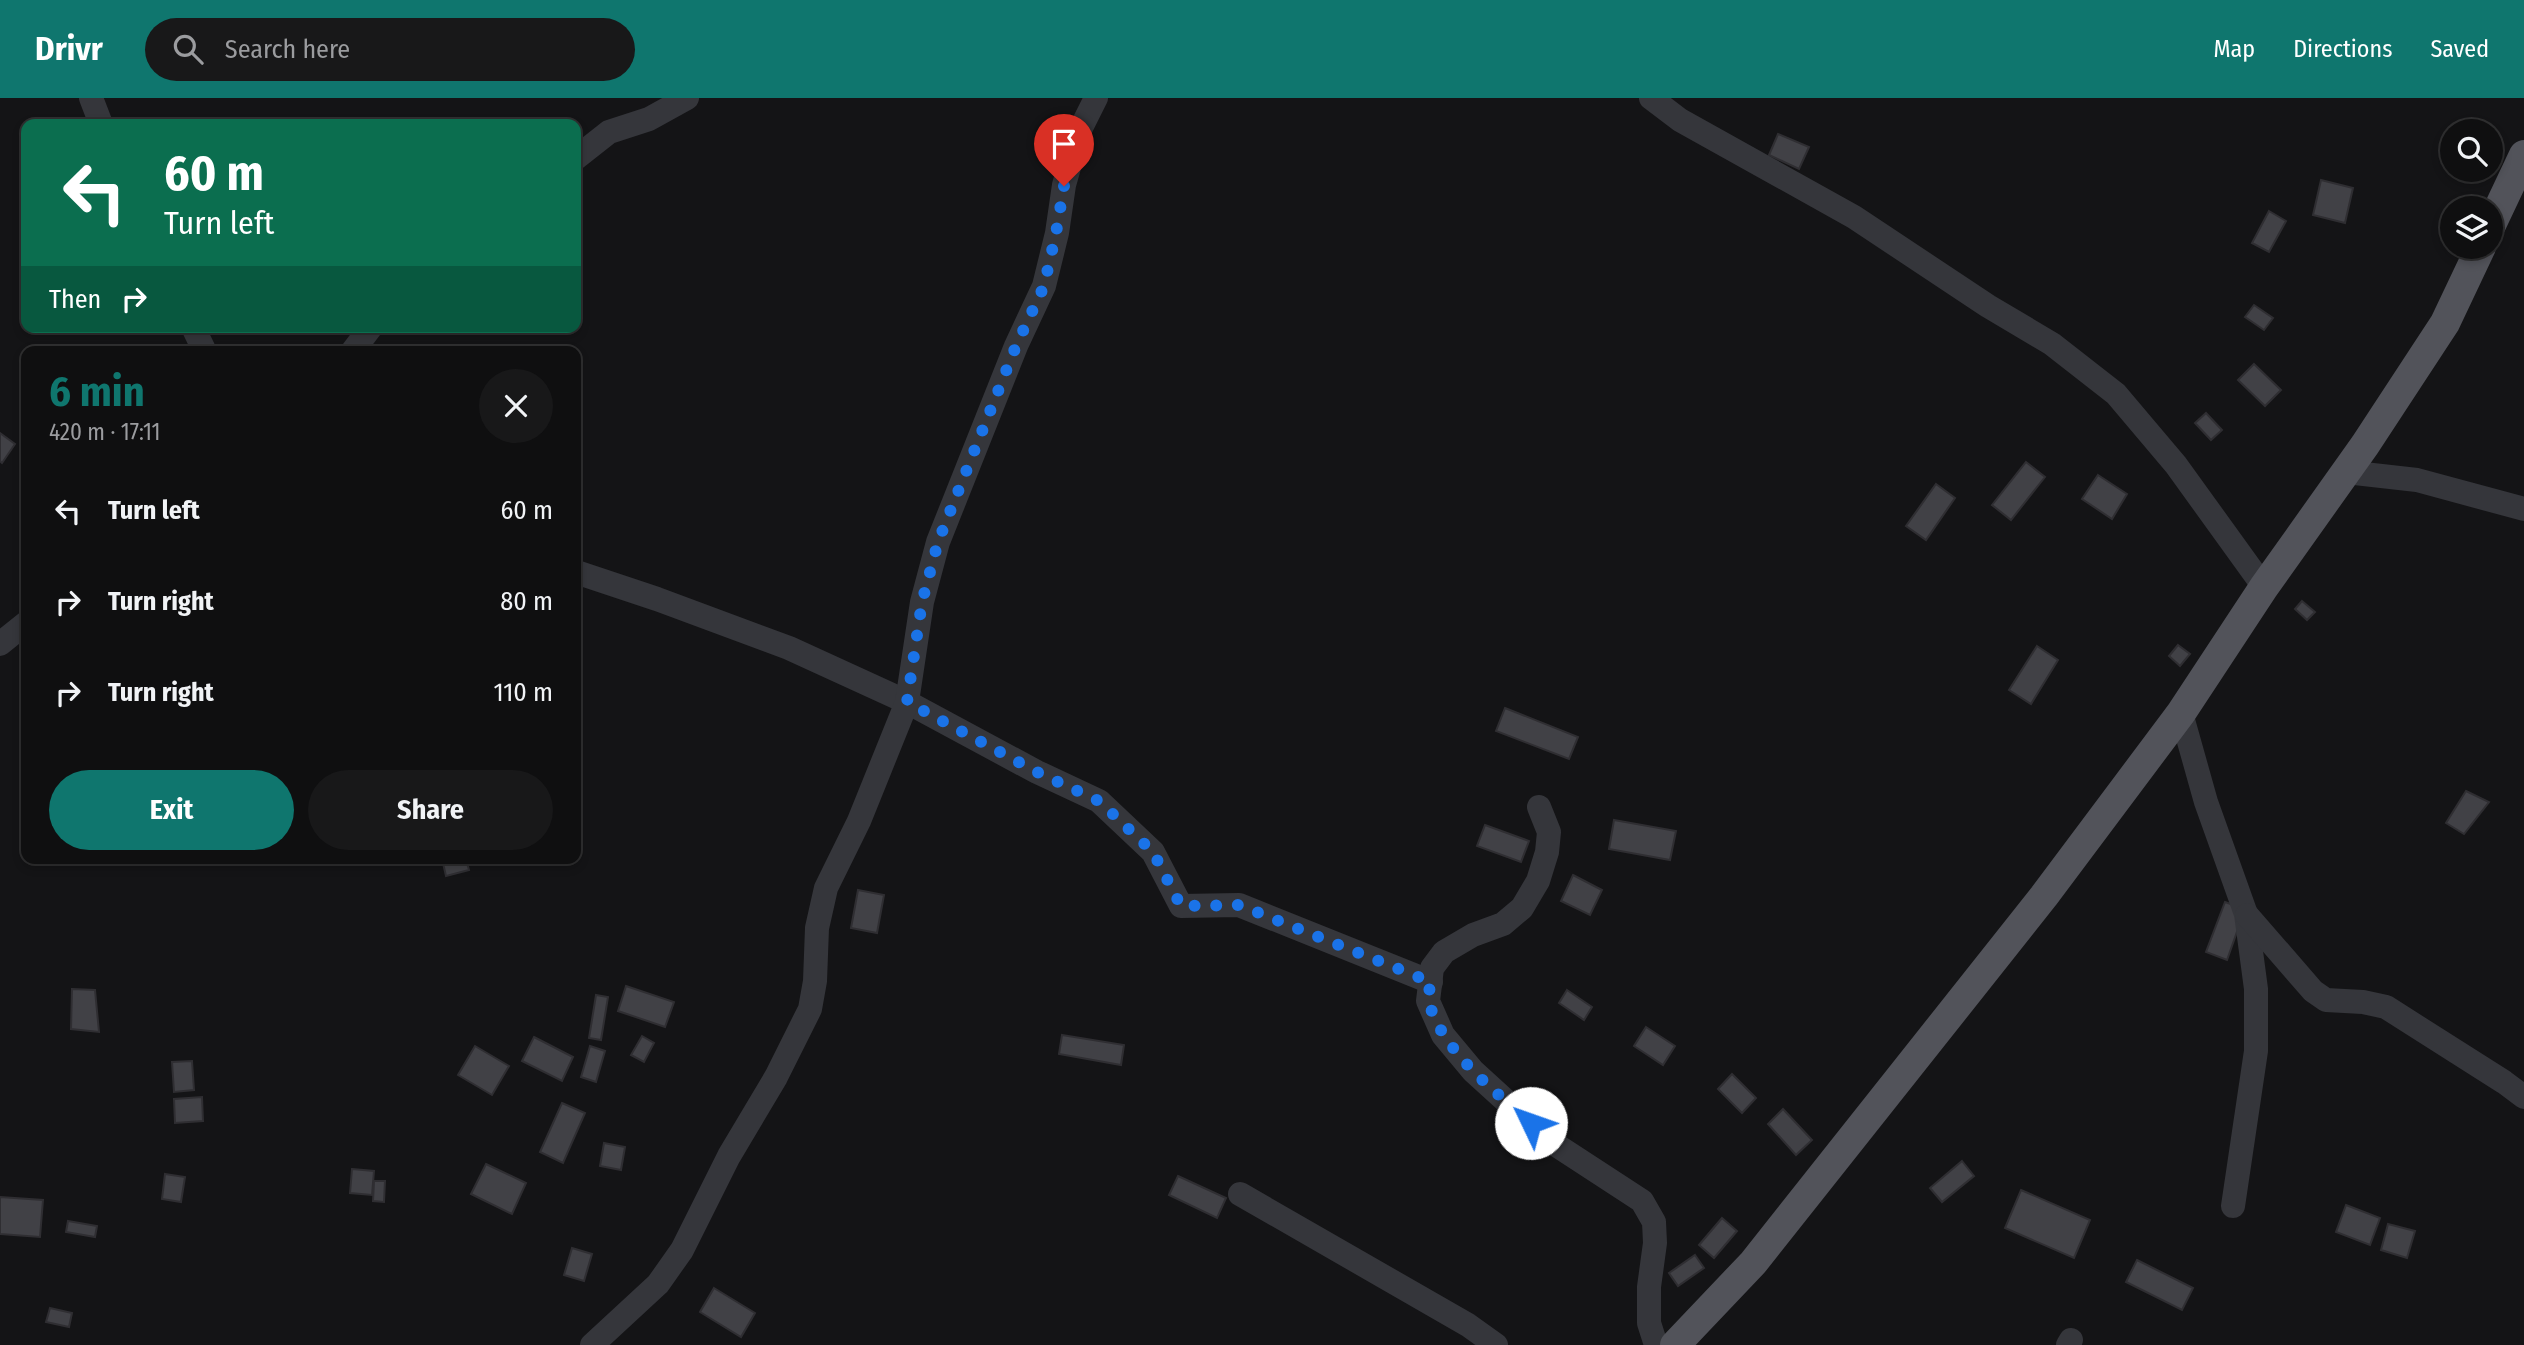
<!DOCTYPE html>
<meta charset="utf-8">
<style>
:root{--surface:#0f0f10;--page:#181819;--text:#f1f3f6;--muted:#9b9c9f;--line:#2f2f30;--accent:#0f766e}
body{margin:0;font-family:"Fira Sans Condensed",sans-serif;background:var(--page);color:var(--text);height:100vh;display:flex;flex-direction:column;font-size:26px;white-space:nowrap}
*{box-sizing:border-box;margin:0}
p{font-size:23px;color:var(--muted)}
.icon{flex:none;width:38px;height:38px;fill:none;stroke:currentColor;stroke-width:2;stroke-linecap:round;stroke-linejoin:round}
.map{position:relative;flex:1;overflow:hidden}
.side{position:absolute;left:21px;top:248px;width:560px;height:518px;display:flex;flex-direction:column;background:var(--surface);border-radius:14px;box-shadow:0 4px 10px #0003,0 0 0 2px var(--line)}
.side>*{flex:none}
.top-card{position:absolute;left:21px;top:21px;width:560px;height:214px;border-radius:14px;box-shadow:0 4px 10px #0003,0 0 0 2px var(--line);background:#0b6e4f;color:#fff;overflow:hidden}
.fabs{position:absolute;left:2440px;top:21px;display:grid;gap:14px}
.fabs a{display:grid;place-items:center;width:63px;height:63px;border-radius:50%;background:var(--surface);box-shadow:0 4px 10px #0003,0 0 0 2px var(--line);font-size:35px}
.pin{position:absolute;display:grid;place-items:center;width:60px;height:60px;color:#fff;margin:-72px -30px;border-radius:50% 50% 50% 0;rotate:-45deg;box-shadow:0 0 7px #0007}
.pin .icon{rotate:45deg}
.me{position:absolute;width:77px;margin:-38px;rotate:312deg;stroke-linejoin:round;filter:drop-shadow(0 0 5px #0008)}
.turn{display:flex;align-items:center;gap:24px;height:147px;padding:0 28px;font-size:32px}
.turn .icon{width:91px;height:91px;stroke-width:2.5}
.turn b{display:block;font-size:49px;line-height:60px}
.then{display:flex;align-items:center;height:66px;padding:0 28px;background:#0003;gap:14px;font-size:26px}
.round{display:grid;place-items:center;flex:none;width:74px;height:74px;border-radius:37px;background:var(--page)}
.overview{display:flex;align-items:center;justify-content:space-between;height:119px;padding:0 28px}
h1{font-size:42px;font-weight:700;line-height:52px;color:var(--accent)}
.cta{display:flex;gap:14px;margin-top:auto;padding:14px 28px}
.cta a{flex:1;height:80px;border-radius:42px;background:var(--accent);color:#fff;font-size:28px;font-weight:700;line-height:80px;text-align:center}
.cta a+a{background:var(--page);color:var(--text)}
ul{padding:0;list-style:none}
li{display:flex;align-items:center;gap:21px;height:91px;padding:0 28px}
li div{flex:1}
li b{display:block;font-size:26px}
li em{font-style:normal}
header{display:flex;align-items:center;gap:42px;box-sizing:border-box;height:98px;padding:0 35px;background:var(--accent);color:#fff}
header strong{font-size:33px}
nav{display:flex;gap:38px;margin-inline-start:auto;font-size:24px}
.search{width:490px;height:63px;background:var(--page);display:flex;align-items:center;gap:18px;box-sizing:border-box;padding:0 24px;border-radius:38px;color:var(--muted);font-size:26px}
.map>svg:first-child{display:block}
</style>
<header>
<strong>Drivr</strong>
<div class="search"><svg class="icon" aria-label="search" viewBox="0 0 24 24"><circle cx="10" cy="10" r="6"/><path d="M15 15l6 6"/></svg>Search here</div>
<nav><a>Map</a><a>Directions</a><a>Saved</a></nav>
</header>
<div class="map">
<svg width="2524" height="1247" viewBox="0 0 2524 1247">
<rect width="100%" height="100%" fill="#141416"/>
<g fill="#414146" stroke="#2f2e32" stroke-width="2">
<polygon points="1778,36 1809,49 1799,71 1769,57"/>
<polygon points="2321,82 2353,90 2345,125 2313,117"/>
<polygon points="2269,113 2286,123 2269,154 2252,145"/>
<polygon points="2254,207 2273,220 2264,232 2245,219"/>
<polygon points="2254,266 2281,292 2265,308 2238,282"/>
<polygon points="2206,315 2222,332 2211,342 2195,325"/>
<polygon points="0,335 15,346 2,365 0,363"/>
<polygon points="2026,364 2045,379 2011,422 1992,407"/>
<polygon points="2098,377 2127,396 2112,421 2082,401"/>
<polygon points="1936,386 1955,400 1926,442 1906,428"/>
<polygon points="2302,503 2315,514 2307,522 2295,511"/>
<polygon points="2178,547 2190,556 2180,568 2169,558"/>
<polygon points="2037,548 2058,562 2031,606 2009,592"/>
<polygon points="1505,610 1578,639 1569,661 1496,633"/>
<polygon points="2466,693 2489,704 2464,736 2446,725"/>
<polygon points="1614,722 1676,733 1670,762 1609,751"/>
<polygon points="1485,727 1529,743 1521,764 1477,748"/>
<polygon points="442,761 466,761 469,772 446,778"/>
<polygon points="1573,777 1602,792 1590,817 1561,803"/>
<polygon points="858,792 884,797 877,835 851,830"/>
<polygon points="2225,804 2245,811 2227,862 2206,854"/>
<polygon points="626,888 674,904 665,929 618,913"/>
<polygon points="72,891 95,892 99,934 71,931"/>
<polygon points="1567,892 1592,909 1584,922 1559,905"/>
<polygon points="596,897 608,899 601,942 589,940"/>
<polygon points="1646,929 1675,948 1663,967 1634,948"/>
<polygon points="1062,937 1124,947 1121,967 1059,956"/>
<polygon points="642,938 654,945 644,964 631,957"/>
<polygon points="534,939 573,959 562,983 522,963"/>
<polygon points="475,948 509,968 492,997 458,977"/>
<polygon points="590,948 605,953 596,984 581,979"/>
<polygon points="192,963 194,992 174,994 172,964"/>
<polygon points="1732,976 1756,1000 1742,1015 1718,991"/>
<polygon points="202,999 203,1023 175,1025 174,1001"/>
<polygon points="562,1005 585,1015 563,1065 540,1054"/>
<polygon points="1783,1011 1812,1042 1796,1057 1768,1026"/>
<polygon points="604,1045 625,1049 621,1072 600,1068"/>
<polygon points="1962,1063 1974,1078 1942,1104 1930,1090"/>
<polygon points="486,1066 526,1085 512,1116 471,1096"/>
<polygon points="352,1071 374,1073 372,1097 350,1095"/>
<polygon points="165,1076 185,1079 181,1104 162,1101"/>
<polygon points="1178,1078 1226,1100 1217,1120 1169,1097"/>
<polygon points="374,1083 385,1083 384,1104 373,1103"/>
<polygon points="2021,1092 2090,1122 2074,1160 2005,1130"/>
<polygon points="0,1099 43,1102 40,1139 0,1136"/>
<polygon points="2346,1107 2380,1120 2370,1147 2336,1134"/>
<polygon points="1722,1120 1737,1133 1714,1160 1699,1147"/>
<polygon points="68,1123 97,1128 95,1139 66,1134"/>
<polygon points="2388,1126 2415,1133 2407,1160 2381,1152"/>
<polygon points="572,1150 592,1156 584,1183 564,1177"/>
<polygon points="1695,1157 1704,1170 1678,1188 1669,1175"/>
<polygon points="2137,1162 2193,1190 2182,1212 2126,1184"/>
<polygon points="714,1190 755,1215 741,1239 700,1214"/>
<polygon points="50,1210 72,1215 69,1229 46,1224"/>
</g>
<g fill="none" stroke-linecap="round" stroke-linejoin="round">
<g stroke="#35363b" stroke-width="24">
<polyline points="91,0 101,26"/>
<polyline points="1651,0 1680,22 1854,119 1988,208 2052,246 2116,296 2176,367 2264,489"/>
<polyline points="576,60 609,34 649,21 687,0"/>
<polyline points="193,229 205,254"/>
<polyline points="352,254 371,229"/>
<polyline points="2346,374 2417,382 2524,411"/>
<polyline points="576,474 657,501 789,550 907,604 1037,674 1099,703 1153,754 1181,808 1239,807 1431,884"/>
<polyline points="0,546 26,525"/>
<polyline points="2181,615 2206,704 2246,816 2256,891 2256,953 2233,1108"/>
<polyline points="1539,709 1549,734 1547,754 1538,783 1522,810 1503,826 1473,837 1444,854 1432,870 1428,903 1443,937 1473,973 1550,1043 1642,1103 1654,1124 1655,1145 1649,1189 1649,1225 1656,1247"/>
<polyline points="2247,817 2313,893 2326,902 2363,904 2386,909 2504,984 2524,999"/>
<polyline points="1240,1096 1468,1227 1496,1247"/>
<polyline points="592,1247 658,1186 682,1152 729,1058 776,979 810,911 815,883 817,830 826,790 859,723 907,604 922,504 938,444 1016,248 1044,188 1057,135 1064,87 1079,34 1096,0"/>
<polyline points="2068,1247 2071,1242"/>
</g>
<g stroke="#52535a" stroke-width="30">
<polyline points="2490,129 2524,57"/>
<polyline points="1675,1247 1753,1165 2044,798 2181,615 2264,489 2365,347 2445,225 2481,149"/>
</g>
</g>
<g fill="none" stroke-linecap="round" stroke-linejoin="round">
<path stroke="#1a73e8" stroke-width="12" stroke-dasharray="0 21.6" d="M1064 88 1056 135 1044 188 1016 248 938 444 922 504 907 604 1037 674 1099 703 1153 754 1181 808 1239 807 1431 884C1430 890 1427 899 1429 905 1444 955 1494 992 1531 1025"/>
</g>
</svg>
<div class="fabs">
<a><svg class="icon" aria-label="search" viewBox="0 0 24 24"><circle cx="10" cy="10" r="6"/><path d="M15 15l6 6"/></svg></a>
<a><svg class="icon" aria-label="layers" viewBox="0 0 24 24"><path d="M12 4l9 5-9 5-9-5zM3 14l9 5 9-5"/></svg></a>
</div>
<div class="pin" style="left:1064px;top:88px;background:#d93025"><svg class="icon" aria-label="arrive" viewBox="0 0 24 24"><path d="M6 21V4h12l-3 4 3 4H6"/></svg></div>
<svg class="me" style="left:1531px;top:1025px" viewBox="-20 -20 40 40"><circle r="19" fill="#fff"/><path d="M0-13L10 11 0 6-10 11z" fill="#1a73e8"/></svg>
<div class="top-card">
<div class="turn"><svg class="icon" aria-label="left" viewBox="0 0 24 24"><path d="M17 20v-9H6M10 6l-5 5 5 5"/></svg><div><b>60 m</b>Turn left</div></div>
<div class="then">Then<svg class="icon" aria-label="right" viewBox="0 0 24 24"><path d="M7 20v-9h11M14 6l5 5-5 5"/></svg></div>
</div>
<section class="side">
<div class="overview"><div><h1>6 min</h1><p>420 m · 17:11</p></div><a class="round"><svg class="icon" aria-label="close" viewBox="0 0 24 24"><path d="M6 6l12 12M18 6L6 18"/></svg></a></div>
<ul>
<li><svg class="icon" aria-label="left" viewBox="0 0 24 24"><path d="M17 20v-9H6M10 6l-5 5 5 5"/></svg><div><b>Turn left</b></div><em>60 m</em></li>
<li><svg class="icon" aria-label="right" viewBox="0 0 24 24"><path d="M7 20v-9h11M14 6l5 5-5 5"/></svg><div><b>Turn right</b></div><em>80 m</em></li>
<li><svg class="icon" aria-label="right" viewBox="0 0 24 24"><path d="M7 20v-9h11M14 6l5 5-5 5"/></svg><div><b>Turn right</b></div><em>110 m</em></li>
</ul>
<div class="cta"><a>Exit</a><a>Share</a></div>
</section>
</div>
